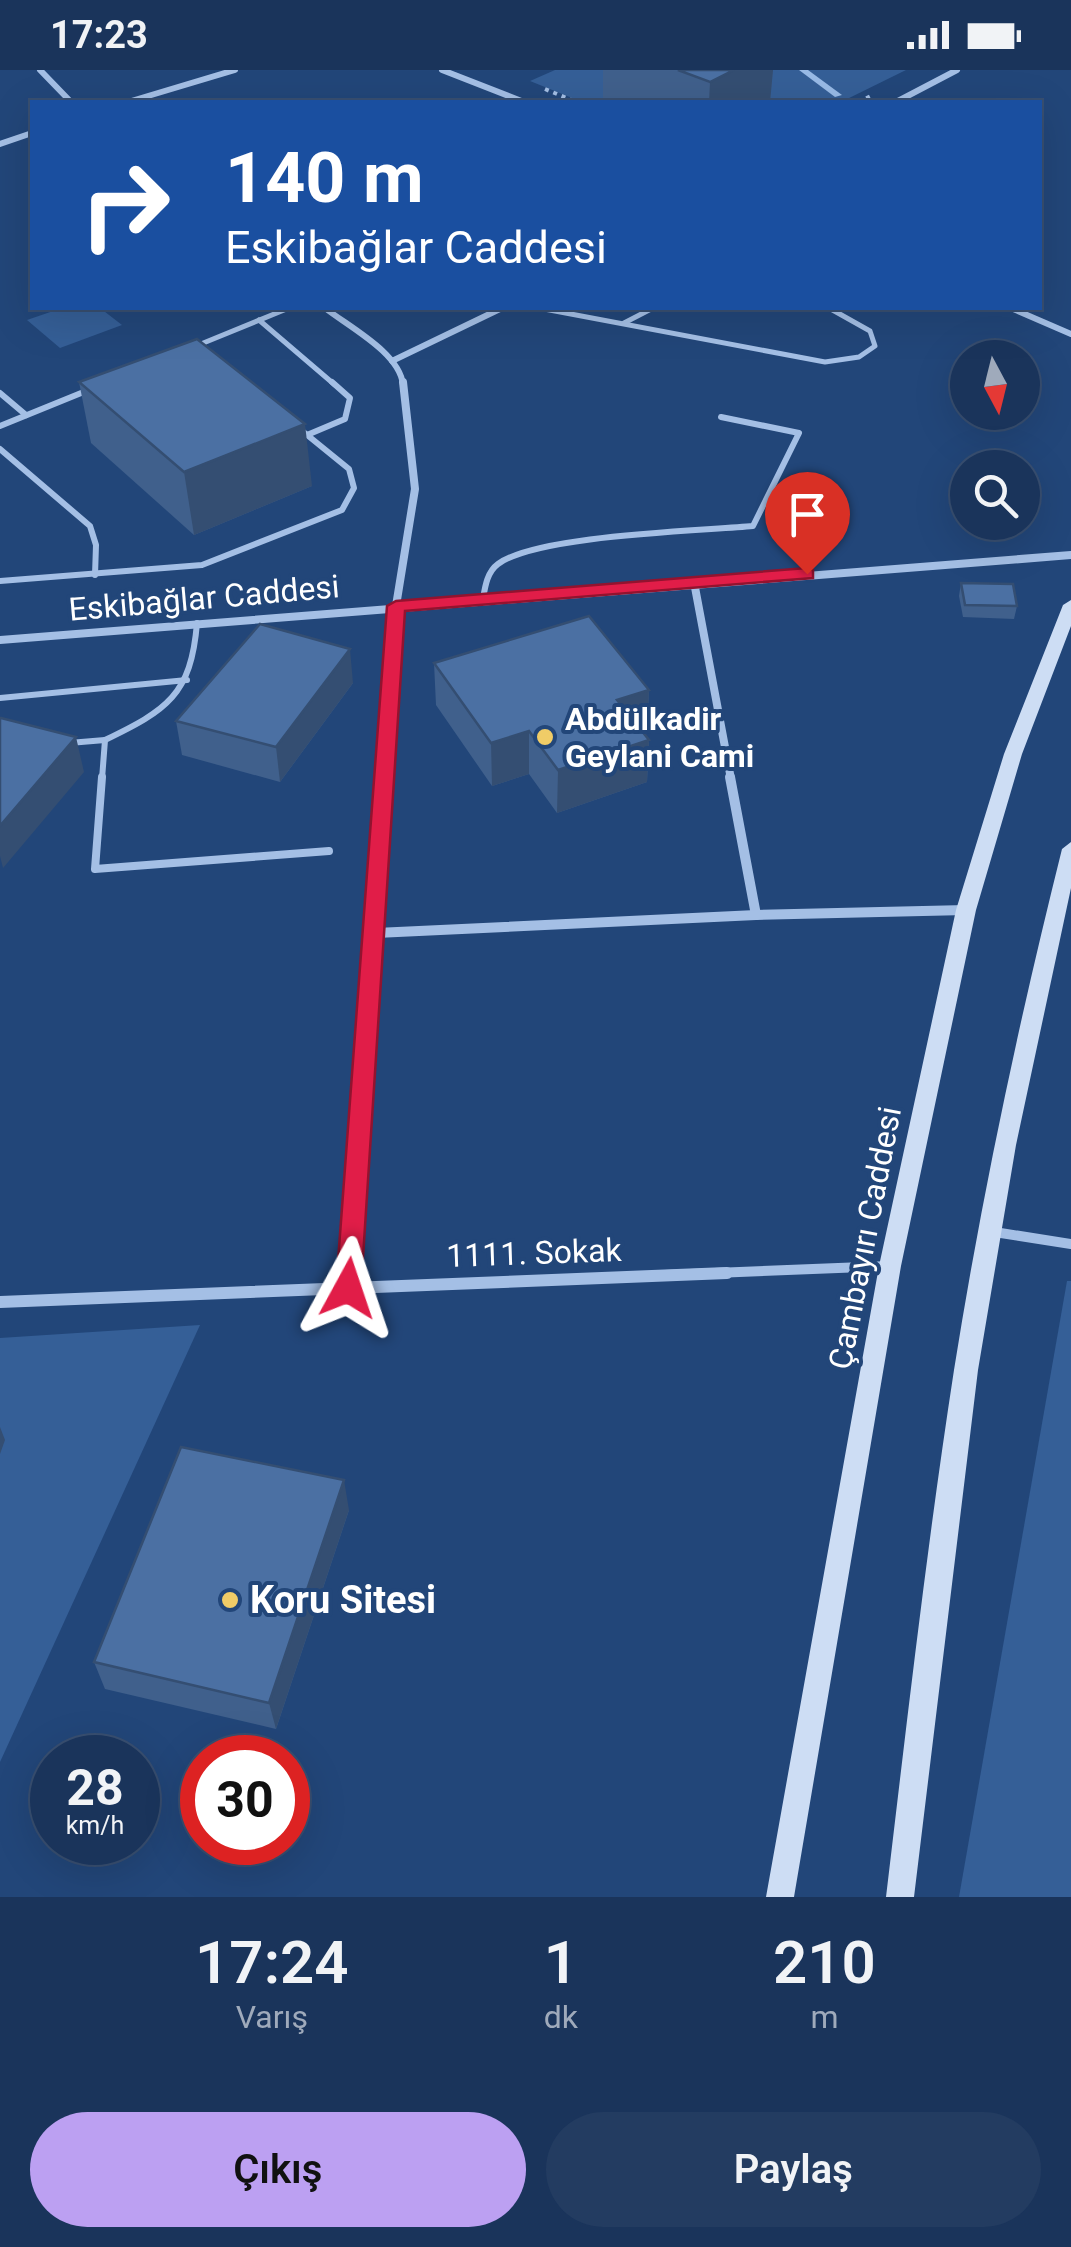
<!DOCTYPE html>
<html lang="tr">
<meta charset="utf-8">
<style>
:root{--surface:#1a345b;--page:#233c61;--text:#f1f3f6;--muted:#9faabb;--line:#384f71;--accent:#bca0f2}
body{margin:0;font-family:Roboto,sans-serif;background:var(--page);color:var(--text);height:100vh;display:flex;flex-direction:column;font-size:38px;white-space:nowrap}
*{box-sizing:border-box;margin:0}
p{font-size:32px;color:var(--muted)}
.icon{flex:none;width:55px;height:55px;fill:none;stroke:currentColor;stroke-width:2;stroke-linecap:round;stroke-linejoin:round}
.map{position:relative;height:1827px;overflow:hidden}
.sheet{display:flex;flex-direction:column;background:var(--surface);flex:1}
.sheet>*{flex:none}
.top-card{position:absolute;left:30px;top:30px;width:1012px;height:210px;border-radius:0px;box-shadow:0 10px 40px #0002,0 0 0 2px var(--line);background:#1a4fa0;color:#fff;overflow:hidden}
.needle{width:65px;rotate:173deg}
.controls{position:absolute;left:950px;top:270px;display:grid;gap:20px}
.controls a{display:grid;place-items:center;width:90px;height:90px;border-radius:50%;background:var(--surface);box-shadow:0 10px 40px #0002,0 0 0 2px var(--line);font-size:50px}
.speed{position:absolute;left:30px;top:1665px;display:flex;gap:20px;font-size:50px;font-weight:700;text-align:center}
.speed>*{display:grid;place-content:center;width:130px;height:130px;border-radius:50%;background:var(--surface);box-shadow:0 10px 40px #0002,0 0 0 2px var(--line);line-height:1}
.speed small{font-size:25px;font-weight:400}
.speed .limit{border:15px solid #d22;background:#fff;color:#111}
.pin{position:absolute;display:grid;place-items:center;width:85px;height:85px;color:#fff;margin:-102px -42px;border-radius:50% 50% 50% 0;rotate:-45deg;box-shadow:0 0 10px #0007}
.pin .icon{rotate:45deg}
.me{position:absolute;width:110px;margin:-55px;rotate:5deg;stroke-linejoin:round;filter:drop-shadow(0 0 8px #0008)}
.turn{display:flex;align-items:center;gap:35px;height:210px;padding:0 30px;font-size:45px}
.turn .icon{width:130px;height:130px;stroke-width:2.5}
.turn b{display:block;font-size:70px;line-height:85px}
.eta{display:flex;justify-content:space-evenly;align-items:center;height:170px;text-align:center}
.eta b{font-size:60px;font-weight:600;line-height:70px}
.cta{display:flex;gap:20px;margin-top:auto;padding:20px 30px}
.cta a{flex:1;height:115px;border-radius:60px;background:var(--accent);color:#111;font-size:40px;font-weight:600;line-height:115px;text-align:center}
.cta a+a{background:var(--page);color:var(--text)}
.status{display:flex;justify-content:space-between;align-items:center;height:70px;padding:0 50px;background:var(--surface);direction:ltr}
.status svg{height:28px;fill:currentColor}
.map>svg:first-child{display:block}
</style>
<div class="status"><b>17:23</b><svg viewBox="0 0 49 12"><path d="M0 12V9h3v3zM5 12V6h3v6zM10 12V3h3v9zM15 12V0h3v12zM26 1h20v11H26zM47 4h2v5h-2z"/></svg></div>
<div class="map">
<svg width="1071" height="1827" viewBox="0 0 1071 1827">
<rect width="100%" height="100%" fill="#224679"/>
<g fill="#355f97">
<polygon points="555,0 906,0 841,32 582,32 530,11"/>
<polygon points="62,238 100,238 122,255 60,278 27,250"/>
<polygon points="1067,1211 1071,1211 1071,1827 959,1827"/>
<polygon points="200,1255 0,1692 0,1268"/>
</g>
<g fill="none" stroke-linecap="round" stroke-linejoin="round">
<polygon fill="#98bae6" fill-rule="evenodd" points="799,0 808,0 842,25 835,27"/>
<g stroke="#a4bfe5" stroke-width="4" stroke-dasharray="4 5" stroke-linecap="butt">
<polyline points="545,19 576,32"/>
<polyline points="858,32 871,26"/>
</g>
<g stroke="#a4bfe5" stroke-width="5">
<polyline points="539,238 825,292 859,287 875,276 870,261 829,238"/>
<polyline points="259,250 335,315"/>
<polyline points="624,253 653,238"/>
<polyline points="196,276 289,238"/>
</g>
<g stroke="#a4bfe5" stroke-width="6">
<polyline points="0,323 26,345"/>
<polyline points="0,356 91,319"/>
<polyline points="307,365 345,349 350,328 332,312"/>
<polyline points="0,379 90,456 96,475 95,505"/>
<polyline points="0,511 202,495 342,440 354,418 349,399 301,360"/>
<path d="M483 529C485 517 487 502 498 494 537 465 699 461 753 456L799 363 721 347"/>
<polyline points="0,628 187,610"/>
<polyline points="69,673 105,670"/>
<path d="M102 709 105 670C167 640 191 625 197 553"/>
</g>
<polyline stroke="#a4bfe5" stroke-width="8" points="102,707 95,799 329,781"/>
<g stroke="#a4bfe5" stroke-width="6">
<polyline points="40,0 71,32"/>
<polyline points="442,0 524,32"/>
<polyline points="128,32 235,0"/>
<polyline points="896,32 957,0"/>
<polyline points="0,74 32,63"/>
<path d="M325 238C349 257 400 283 403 315"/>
<polyline points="1011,238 1071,264"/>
<polyline points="392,291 502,238"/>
</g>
<g stroke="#a4bfe5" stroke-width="8">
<polyline points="694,512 731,709"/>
<polyline points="0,570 1071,485"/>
<polyline points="384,709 396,536 415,419 403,312"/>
</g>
<g stroke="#a4bfe5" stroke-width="10">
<polyline points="730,707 756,845"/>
<polyline points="376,863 756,845 966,840"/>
<polyline points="988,1161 1071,1174"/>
<polyline points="350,1205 384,707"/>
<polyline points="665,1205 889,1196"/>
</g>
<g stroke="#a4bfe5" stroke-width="12">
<polyline points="349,1218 350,1203"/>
<polyline points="0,1232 727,1203"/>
</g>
<g fill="#cdddf4" fill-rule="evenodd">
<polygon points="1071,530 1071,556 1022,684 976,840 901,1196 794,1827 766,1827 879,1196 956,840 1004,684 1063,535"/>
<path d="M1071 772V818L1016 1075 978 1300 914 1827H886C907 1651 927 1475 954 1300 982 1124 1019 951 1062 779Z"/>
</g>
</g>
<g fill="#40608c">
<polygon points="603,0 773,0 770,32 615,32 603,28"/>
<polygon points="79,312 312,416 194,465 91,373"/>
<polygon points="961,513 1017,536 1014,549 963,547 959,526"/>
<polygon points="434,593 649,620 647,662 644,663 649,670 647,712 557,743 529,704 492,716 436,635"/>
<polygon points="353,613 280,712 182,685 176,651"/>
<polygon points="349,1440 276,1659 105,1619 94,1592"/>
</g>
<g fill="#344e72">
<polygon points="734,0 773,0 770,32 709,32 710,12"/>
<polygon points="305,354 312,416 194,465 184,402"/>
<polygon points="350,579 353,613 280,712 276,677"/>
<polygon points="649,620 647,662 615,673 617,630"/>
<polygon points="529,661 529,704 492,716 491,673"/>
<polygon points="76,667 84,702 3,798 0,786 0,756"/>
<polygon points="649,670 647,712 557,743 558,700"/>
<polygon points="0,1357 5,1370 0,1384"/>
<polygon points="344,1410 349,1440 276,1659 269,1633"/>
</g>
<g fill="#4b70a3" stroke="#344e72" stroke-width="2.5">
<polygon points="678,0 734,0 710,12"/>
<polygon points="197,269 305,354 184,402 79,312"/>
<polygon points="961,513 1013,514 1017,536 965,535"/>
<polygon points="589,546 649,620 617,630 649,670 558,700 529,661 491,673 434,593"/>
<polygon points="260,554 350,579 276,677 176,651"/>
<polygon points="1,648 76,667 0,756 0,649"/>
<polygon points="181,1377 344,1410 269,1633 94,1592"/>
</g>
<polygon fill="#e11d48" stroke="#92132f" stroke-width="2.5" points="807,498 813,500 813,508 405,541 361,1218 358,1226 348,1229 339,1226 336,1218 387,536 396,531"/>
<g fill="#f0cc67" stroke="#224679" stroke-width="4">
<circle cx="545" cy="667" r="10"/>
<circle cx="230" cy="1530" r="10"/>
</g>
<g text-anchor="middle" stroke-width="8" stroke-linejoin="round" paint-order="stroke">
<g font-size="32" fill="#fff" stroke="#224679">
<text transform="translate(204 528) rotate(-5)" y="11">Eskibağlar Caddesi</text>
<text transform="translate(865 1168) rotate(-79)" y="11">Çambayırı Caddesi</text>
<text transform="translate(534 1183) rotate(-2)" y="11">1111. Sokak</text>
</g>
<g font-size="32" font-weight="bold" fill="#fff" stroke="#224679" text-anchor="start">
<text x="565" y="660">Abdülkadir<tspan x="565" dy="37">Geylani Cami</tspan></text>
</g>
<g font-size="38" font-weight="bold" fill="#fff" stroke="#224679" text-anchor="start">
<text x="250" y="1543">Koru Sitesi</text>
</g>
</g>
</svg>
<div class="controls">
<a><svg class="needle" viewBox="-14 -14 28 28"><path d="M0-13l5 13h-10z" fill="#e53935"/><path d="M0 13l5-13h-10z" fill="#9faabb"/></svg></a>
<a><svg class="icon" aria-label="search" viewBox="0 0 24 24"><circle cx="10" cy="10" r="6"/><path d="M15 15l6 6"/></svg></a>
</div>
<div class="speed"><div>28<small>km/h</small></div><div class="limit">30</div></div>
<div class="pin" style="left:807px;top:504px;background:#d93025"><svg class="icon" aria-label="arrive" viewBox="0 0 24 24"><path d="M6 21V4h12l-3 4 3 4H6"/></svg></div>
<svg class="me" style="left:348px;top:1218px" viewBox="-20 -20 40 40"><path d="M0-17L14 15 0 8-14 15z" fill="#e11d48" stroke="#fff" stroke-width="4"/></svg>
<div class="top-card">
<div class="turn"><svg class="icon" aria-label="right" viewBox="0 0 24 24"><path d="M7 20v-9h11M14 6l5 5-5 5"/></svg><div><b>140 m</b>Eskibağlar Caddesi</div></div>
</div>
</div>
<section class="sheet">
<div class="eta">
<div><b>17:24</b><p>Varış</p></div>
<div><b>1</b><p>dk</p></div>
<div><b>210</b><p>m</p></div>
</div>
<div class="cta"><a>Çıkış</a><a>Paylaş</a></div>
</section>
